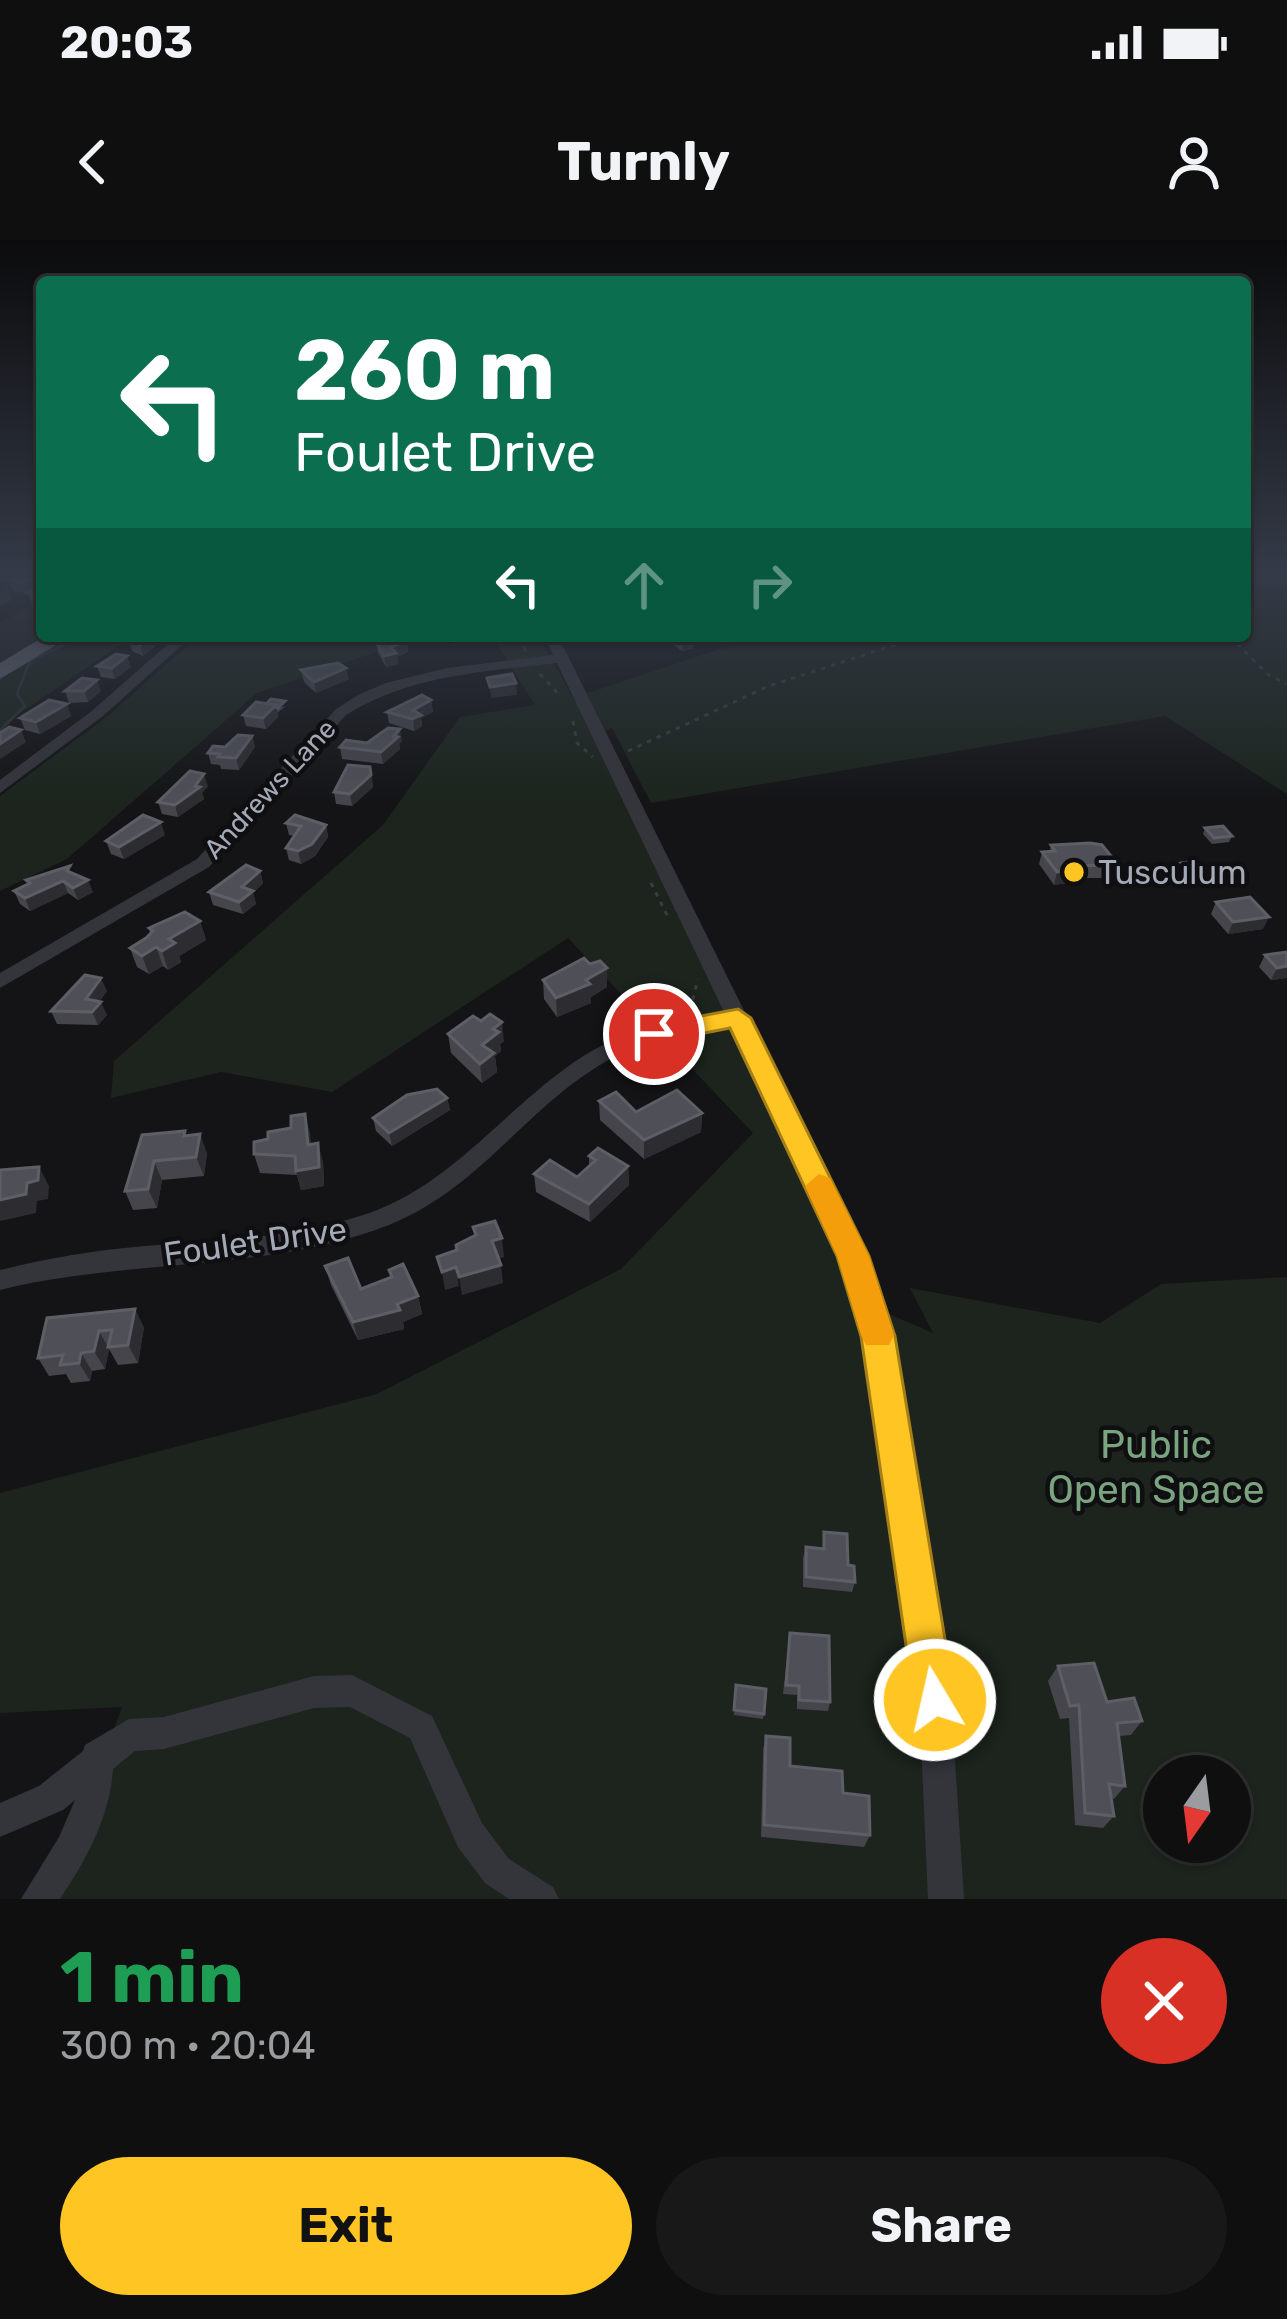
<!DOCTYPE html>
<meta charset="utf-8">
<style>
:root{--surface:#0f0f10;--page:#181819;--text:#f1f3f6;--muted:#9b9c9f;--line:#2f2f30;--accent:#ffc523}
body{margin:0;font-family:Rubik,sans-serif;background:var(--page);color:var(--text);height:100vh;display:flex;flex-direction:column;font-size:45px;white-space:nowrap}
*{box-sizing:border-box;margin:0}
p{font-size:39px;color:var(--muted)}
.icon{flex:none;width:66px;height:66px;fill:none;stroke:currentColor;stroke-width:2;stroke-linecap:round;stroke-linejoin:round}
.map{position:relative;height:1659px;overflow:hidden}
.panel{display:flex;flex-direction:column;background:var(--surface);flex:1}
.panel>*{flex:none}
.banner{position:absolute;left:36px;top:36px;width:1215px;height:366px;border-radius:12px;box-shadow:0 3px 9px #0004,0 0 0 3px var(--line);background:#0b6e4f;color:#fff;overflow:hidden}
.needle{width:78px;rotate:194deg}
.fabs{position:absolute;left:1143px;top:1515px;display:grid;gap:24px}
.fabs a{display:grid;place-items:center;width:108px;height:108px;border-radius:50%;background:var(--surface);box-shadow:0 3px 9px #0004,0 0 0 3px var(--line);font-size:60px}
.pin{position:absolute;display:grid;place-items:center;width:102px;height:102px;color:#fff;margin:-51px;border:6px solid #fff;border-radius:50%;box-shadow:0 3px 12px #0007}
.me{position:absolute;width:132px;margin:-66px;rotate:351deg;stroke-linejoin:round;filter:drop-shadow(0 0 9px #0008)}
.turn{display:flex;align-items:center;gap:42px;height:252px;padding:0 60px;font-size:54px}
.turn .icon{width:156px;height:156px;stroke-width:2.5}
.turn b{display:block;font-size:84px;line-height:102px}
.lanes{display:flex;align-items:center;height:114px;padding:0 60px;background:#0003;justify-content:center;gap:60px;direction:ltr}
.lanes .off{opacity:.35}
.round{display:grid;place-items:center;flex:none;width:126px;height:126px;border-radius:63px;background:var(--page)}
.head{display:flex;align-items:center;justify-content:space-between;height:204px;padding:0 60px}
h1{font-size:72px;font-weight:700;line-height:90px;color:#1e9e55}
.primary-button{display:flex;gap:24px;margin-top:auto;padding:24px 60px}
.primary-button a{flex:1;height:138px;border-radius:72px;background:var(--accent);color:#111;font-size:48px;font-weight:700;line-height:138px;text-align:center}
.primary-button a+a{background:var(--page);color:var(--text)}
.status{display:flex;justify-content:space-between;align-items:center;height:84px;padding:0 60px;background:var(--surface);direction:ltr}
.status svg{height:33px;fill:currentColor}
header{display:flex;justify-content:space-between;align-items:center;height:156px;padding:0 60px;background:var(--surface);font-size:54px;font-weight:700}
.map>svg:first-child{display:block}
</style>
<div class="status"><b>20:03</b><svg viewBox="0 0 49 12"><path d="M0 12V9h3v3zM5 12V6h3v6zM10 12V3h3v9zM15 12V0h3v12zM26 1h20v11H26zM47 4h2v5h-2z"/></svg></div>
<header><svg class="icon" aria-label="back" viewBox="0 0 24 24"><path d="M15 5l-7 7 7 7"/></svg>Turnly<svg class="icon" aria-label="person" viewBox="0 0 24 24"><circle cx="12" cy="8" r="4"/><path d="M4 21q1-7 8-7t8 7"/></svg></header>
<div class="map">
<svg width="1287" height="1659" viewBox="0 0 1287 1659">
<rect width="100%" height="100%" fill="#141416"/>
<polygon fill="#202023" points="42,359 42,396 49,396 0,423 0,383"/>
<g fill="#1c241d" fill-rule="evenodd">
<path d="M1245 332H1287V554L1165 476 651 563 612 488 598 492 868 1065 933 1093 910 1048 1100 1083 1161 1044 1287 1037V1659H38L59 1641 122 1467 0 1473V1253L377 1154 621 1029 753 893 568 698 332 852 221 832 111 858 114 821 383 585 460 477 535 465 492 396H539L573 458 759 396H1245ZM1164 1536H1230V1602H1164Z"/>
<polygon points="70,396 133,396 0,487 0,438"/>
<polygon points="198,396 423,396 257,453 67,619 0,651 0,556 108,476"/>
</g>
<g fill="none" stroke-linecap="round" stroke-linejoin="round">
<polyline stroke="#29313a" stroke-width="3" points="0,490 25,466 17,454 30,421 82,396"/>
<g stroke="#3a3c42" stroke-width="3" stroke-dasharray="4.5 6" stroke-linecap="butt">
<polyline points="523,396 525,412"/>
<polyline points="1230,396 1267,434 1287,444"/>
<polyline points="540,434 561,457"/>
<polyline points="573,481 577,503 593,517"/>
<polyline points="628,511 769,446 922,396"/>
<polyline points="651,643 668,677"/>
<polyline points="690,770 698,739"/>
</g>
<g fill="#34353b" fill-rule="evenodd">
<polygon points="9,332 26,332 0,343 0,335"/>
<polygon points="177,396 192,396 103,476 0,553 0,540 93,470"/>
<path d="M544 396H558L858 1000 881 1058 951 1459 964 1659H928L919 1459 857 1058 834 1000 731 786C692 793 652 798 616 816 530 860 484 947 389 985 266 1033 127 1018 0 1050V1030C48 1018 96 1010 145 1006 221 1000 299 998 372 972 458 940 509 863 585 815 627 789 678 782 725 774L557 423C483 432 411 435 346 475L209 627 0 748V733L197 619 336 469 360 454 386 443 447 428 553 415Z"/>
<path d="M352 1435 432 1476 482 1583 509 1619 553 1647 559 1659H509L485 1643 458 1607 410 1498 350 1467 314 1468 164 1509 135 1511 113 1529C110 1577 86 1620 60 1659H21L59 1597 75 1560 63 1570 0 1597V1563L39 1546 83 1511 85 1505 129 1479 164 1477 314 1436Z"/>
</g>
<polygon fill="#60626c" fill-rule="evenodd" points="45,396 71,396 0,439 0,423"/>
</g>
<g fill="#45454b">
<polygon points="41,335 42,339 42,371 33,369 28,353 13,351 9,340"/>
<polygon points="662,396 694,396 694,408 682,411"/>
<polygon points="129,400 159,403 143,416 132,411"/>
<polygon points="407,401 408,412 397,417 398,424 386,427 378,413 376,402"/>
<polygon points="97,426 131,427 115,439 101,437"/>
<polygon points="301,430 349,439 316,453 304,442"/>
<polygon points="65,451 101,451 88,462 69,463"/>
<polygon points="431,460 433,472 421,478 422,486 414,491 389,483 387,472"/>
<polygon points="286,466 277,473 278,477 266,489 246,486 243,475"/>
<polygon points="71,476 40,494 25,490 20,478"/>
<polygon points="252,496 255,507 239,530 221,529 220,525 211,524 208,513"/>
<polygon points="402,501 399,504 400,509 383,524 342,519 340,507 367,503"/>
<polygon points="370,527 373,547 352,566 336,564 334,552"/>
<polygon points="208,546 202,553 204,559 178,577 162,574 158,562"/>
<polygon points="286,583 326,585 328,597 315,616 301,624 289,620 286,608 294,596 289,595"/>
<polygon points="1205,588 1232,596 1229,602 1212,604 1203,594"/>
<polygon points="165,595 124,619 111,614 106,601"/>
<polygon points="1051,605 1111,616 1107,638 1067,638 1066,643 1054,645 1039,624 1042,612 1050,611"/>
<polygon points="1181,623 1202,630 1199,636 1186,638 1179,629"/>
<polygon points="260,631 263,643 253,653 256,664 243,674 213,665 209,652"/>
<polygon points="73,634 93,652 78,660 68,653 30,671 20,664 14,651 28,644 26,640"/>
<polygon points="1216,662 1263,689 1228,694 1211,674"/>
<polygon points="200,681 206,700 179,716 181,722 168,730 163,726 149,734 137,727 130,708 146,698 150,694 149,688"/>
<polygon points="1287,712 1287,738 1271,740 1259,727 1265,715"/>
<polygon points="590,724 607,747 591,757 591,763 557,777 544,759 543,740"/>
<polygon points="107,751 99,762 107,775 98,785 57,784 51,771"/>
<polygon points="448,794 504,801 500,804 501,811 495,816 497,832 482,843 451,813"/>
<polygon points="447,858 450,870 392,906 376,891 373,878"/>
<polygon points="599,861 636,872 702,873 701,892 644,919 600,880"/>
<polygon points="305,874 311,904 323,922 324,946 301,950 297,935 260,933 254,914 268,899 291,888"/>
<polygon points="142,895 186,895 207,913 204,936 162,940 157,968 133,970 125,951"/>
<polygon points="589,916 628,926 629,945 590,982 536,952 534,934 577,937 589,925"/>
<polygon points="325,1026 361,1049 391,1037 389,1030 418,1056 422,1074 403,1082 404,1089 358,1100 331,1045"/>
<polygon points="47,1078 144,1087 138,1123 118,1125 109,1109 105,1129 92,1131 90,1141 71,1143 66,1134 49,1136 38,1118"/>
<polygon points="824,1292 848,1325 855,1342 852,1352 803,1347 803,1318 806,1307 822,1309"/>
<polygon points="790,1393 830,1462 828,1471 797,1469 797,1455 783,1454"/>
<polygon points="1058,1426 1107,1462 1142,1481 1131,1495 1119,1496 1125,1546 1114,1559 1111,1558 1114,1576 1103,1588 1075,1585 1069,1478 1060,1479 1048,1441"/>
<polygon points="736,1445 766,1449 763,1479 734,1475"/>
<polygon points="766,1496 790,1526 843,1553 870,1595 864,1607 761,1597 763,1509"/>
</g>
<g fill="#2d2d31">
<polygon points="41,335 42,347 27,354 23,343"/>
<polygon points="8,349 12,360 0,367 0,354"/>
<polygon points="150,396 157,396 159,403 143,416 140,405"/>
<polygon points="451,396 480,396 480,402 452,406"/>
<polygon points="695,396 694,408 682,411 682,400"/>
<polygon points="407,401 408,412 397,417 398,424 386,427 384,416 391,407"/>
<polygon points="127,416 131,427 115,439 112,428"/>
<polygon points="346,428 349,439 316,453 314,442"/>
<polygon points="97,440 101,451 88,462 84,451"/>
<polygon points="516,443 517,455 491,458 490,447"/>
<polygon points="431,460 433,472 421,478 422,486 414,491 413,470"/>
<polygon points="67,464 71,476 40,494 36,482"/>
<polygon points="276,465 278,477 266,489 263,478"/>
<polygon points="400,489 402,501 399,504 400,509 383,524 381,512"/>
<polygon points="21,490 26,502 0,519 0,504"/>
<polygon points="252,496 255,507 239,530 236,518"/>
<polygon points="204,534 208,546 202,553 204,559 178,577 175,565 195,546"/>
<polygon points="371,535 373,547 352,566 350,554"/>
<polygon points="161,582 165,595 124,619 119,607"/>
<polygon points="326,585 328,597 315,616 301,624 298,611"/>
<polygon points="260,631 263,643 253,653 256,664 243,674 239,662 242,647"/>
<polygon points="1069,631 1066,643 1054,645 1057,632"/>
<polygon points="88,640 93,652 78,660 73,648"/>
<polygon points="63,641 68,653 30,671 25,658"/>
<polygon points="1269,677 1263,689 1228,694 1233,682"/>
<polygon points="200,681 206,700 179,716 181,722 168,730 162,711 169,699"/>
<polygon points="156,707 163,726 149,734 142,716"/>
<polygon points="1287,726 1287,738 1271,740 1277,728"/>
<polygon points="607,728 607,747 591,757 591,763 557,777 556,758"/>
<polygon points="101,738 107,751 92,772 86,759"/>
<polygon points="101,762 107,775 98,785 92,772"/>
<polygon points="502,782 504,801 500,804 501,811 495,816 497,832 482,843 480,824 482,805 493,789"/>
<polygon points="447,858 450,870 392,906 389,893"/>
<polygon points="702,873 701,892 644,919 644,900"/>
<polygon points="305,874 310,893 313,924 308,905"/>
<polygon points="200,894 207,913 204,936 196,917"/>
<polygon points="318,903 323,922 324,946 301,950 296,931"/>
<polygon points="154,921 162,940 157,968 148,949"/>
<polygon points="628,926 629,945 590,982 589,964"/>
<polygon points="39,927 49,946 48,959 37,961 36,973 0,981 0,960 27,943"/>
<polygon points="502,998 504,1017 495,1020 492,1001"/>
<polygon points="501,1025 503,1043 462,1055 459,1037"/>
<polygon points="456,1027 459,1046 445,1050 442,1032"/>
<polygon points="418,1056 422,1074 403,1082 404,1089 358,1100 353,1082"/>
<polygon points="135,1069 144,1087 138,1123 128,1105"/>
<polygon points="99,1091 109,1109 105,1129 94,1111"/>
<polygon points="81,1113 92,1131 90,1141 79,1123"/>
</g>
<g fill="#4f5057" stroke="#5d5e66" stroke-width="3">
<polygon points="27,332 35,332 41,335 23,343 9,340"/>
<polygon points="42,345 42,356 27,353"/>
<polygon points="134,396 150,396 140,405 129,400"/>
<polygon points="395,396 402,396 407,401 391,407 396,413 384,416 376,402"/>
<polygon points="116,414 127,416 112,428 97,426"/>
<polygon points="338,423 346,428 314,442 301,430"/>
<polygon points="512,434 516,443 490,447 487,438"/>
<polygon points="82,438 97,440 84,451 65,451"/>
<polygon points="422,455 431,460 413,470 421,475 412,479 387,472"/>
<polygon points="271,459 285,461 278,468 274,467 276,465 266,464"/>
<polygon points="49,460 67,464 36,482 20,478"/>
<polygon points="256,462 276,465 263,478 243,475"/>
<polygon points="9,487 21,490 0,504 0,493"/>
<polygon points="388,488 400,489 394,496 398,497 381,512 340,507 346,500 367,503"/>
<polygon points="238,495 252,496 236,518 218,517 220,514 208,513 213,506 225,507"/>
<polygon points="348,525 370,527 371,535 350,554 334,552"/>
<polygon points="190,531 204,534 195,546 200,547 175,565 158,562"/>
<polygon points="143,575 161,582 119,607 106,601"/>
<polygon points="295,575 326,585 312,604 298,611 286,608 301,586 286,583"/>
<polygon points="1223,586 1232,596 1214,598 1205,588"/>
<polygon points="1090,603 1102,605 1111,616 1105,617 1111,625 1066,626 1069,631 1057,632 1042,612 1055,611 1051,605"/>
<polygon points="1194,621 1202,630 1188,632 1181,623"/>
<polygon points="246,625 260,631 242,647 253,651 239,662 209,652"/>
<polygon points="70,626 67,631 88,640 73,648 63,641 25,658 14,651 30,643 26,640"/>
<polygon points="1250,657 1269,677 1233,682 1216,662"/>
<polygon points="185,672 200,681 169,699 175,703 162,711 156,707 142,716 130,708 146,698 153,691 149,688"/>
<polygon points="1287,712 1287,726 1277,728 1265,715"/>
<polygon points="584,718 590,724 600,721 607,728 586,740 590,744 556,758 543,740"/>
<polygon points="85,735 101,738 86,759 101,762 92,772 51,771"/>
<polygon points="490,774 502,782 493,789 499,792 482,805 494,813 480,824 448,794 473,776 481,781"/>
<polygon points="437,849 447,858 389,893 373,878 407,855"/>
<polygon points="677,850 702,873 644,900 599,861 616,852 636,872"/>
<polygon points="305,874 308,905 318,903 319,927 296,931 295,916 254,914 254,902 268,899 268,892 291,888 291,876"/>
<polygon points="185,891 184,896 200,894 196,917 154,921 148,949 125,951 142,895"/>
<polygon points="598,908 628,926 589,964 534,934 550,920 577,937 596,920 589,916"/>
<polygon points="39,927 38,940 27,943 26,954 0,960 0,930"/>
<polygon points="495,981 502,998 492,1001 501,1025 459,1037 456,1027 442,1032 437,1017 457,1010 456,1005 476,995 473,987"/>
<polygon points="348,1018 361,1049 392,1037 389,1030 403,1024 418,1056 397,1064 400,1070 353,1082 325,1026"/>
<polygon points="135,1069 128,1105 108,1107 112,1090 99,1091 94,1111 81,1113 79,1123 60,1125 63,1115 38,1118 47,1078"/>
<polygon points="824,1292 847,1294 848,1325 854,1326 855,1342 806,1337 806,1307 824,1309"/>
<polygon points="790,1393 829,1396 830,1462 799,1460 799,1446 786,1445"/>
<polygon points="1094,1423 1107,1462 1134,1458 1142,1481 1117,1483 1125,1546 1109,1544 1114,1576 1085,1573 1079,1465 1070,1466 1058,1426"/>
<polygon points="736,1445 766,1449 764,1474 734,1470"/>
<polygon points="766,1496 790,1498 790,1526 842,1531 843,1553 869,1556 870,1595 764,1585"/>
</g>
<linearGradient id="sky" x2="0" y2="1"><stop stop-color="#0b0b0c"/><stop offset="0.59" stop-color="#343a47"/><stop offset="1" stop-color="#343a47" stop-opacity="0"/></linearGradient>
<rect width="1287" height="564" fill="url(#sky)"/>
<polygon fill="#ffc523" stroke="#a68017" stroke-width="3" points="738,769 751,778 869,1016 895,1096 955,1460 949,1474 935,1480 920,1474 914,1460 861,1096 837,1016 730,788 654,803 640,794 654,785"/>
<polygon fill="#f59e0b" points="819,934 830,938 869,1016 894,1095 889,1105 866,1105 861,1095 837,1016 805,946"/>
<circle fill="#ffc523" stroke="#0f0f11" stroke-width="4.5" cx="1074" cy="632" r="12"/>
<g text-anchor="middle" stroke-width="9" stroke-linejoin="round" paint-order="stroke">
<g font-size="27" fill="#a4a9b7" stroke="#0f0f11">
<text transform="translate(270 549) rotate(-47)" y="9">Andrews Lane</text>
</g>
<g font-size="33" fill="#a4a9b7" stroke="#0f0f11" text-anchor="start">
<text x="1098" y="644">Tusculum</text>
</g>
<g font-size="33" fill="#a4a9b7" stroke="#0f0f11">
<text transform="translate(255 1001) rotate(-8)" y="12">Foulet Drive</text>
</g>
<g font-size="39" fill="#7aa480" stroke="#0f0f11">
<text x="1156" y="1218">Public<tspan x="1156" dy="45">Open Space</tspan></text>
</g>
</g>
</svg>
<div class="fabs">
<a><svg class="needle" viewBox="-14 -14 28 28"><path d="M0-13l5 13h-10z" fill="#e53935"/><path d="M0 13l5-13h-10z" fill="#9b9c9f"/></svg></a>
</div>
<div class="pin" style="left:654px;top:794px;background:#d93025"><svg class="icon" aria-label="arrive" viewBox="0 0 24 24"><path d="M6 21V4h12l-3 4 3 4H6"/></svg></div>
<svg class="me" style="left:935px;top:1460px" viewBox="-20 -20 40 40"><circle r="17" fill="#ffc523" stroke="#fff" stroke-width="3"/><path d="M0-11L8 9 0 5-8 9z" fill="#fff"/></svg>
<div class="banner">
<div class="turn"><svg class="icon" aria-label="left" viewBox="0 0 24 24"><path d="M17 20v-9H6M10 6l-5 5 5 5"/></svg><div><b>260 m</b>Foulet Drive</div></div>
<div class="lanes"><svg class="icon" aria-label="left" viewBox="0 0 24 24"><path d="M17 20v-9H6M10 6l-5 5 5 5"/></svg><svg class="icon off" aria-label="ahead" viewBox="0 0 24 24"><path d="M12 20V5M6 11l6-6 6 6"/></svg><svg class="icon off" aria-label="right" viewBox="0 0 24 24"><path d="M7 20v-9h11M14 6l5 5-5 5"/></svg></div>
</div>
</div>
<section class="panel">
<div class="head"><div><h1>1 min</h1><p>300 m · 20:04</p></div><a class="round" style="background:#d93025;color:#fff"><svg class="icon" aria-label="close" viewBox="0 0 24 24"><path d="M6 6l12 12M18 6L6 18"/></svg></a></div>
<div class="primary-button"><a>Exit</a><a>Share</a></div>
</section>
